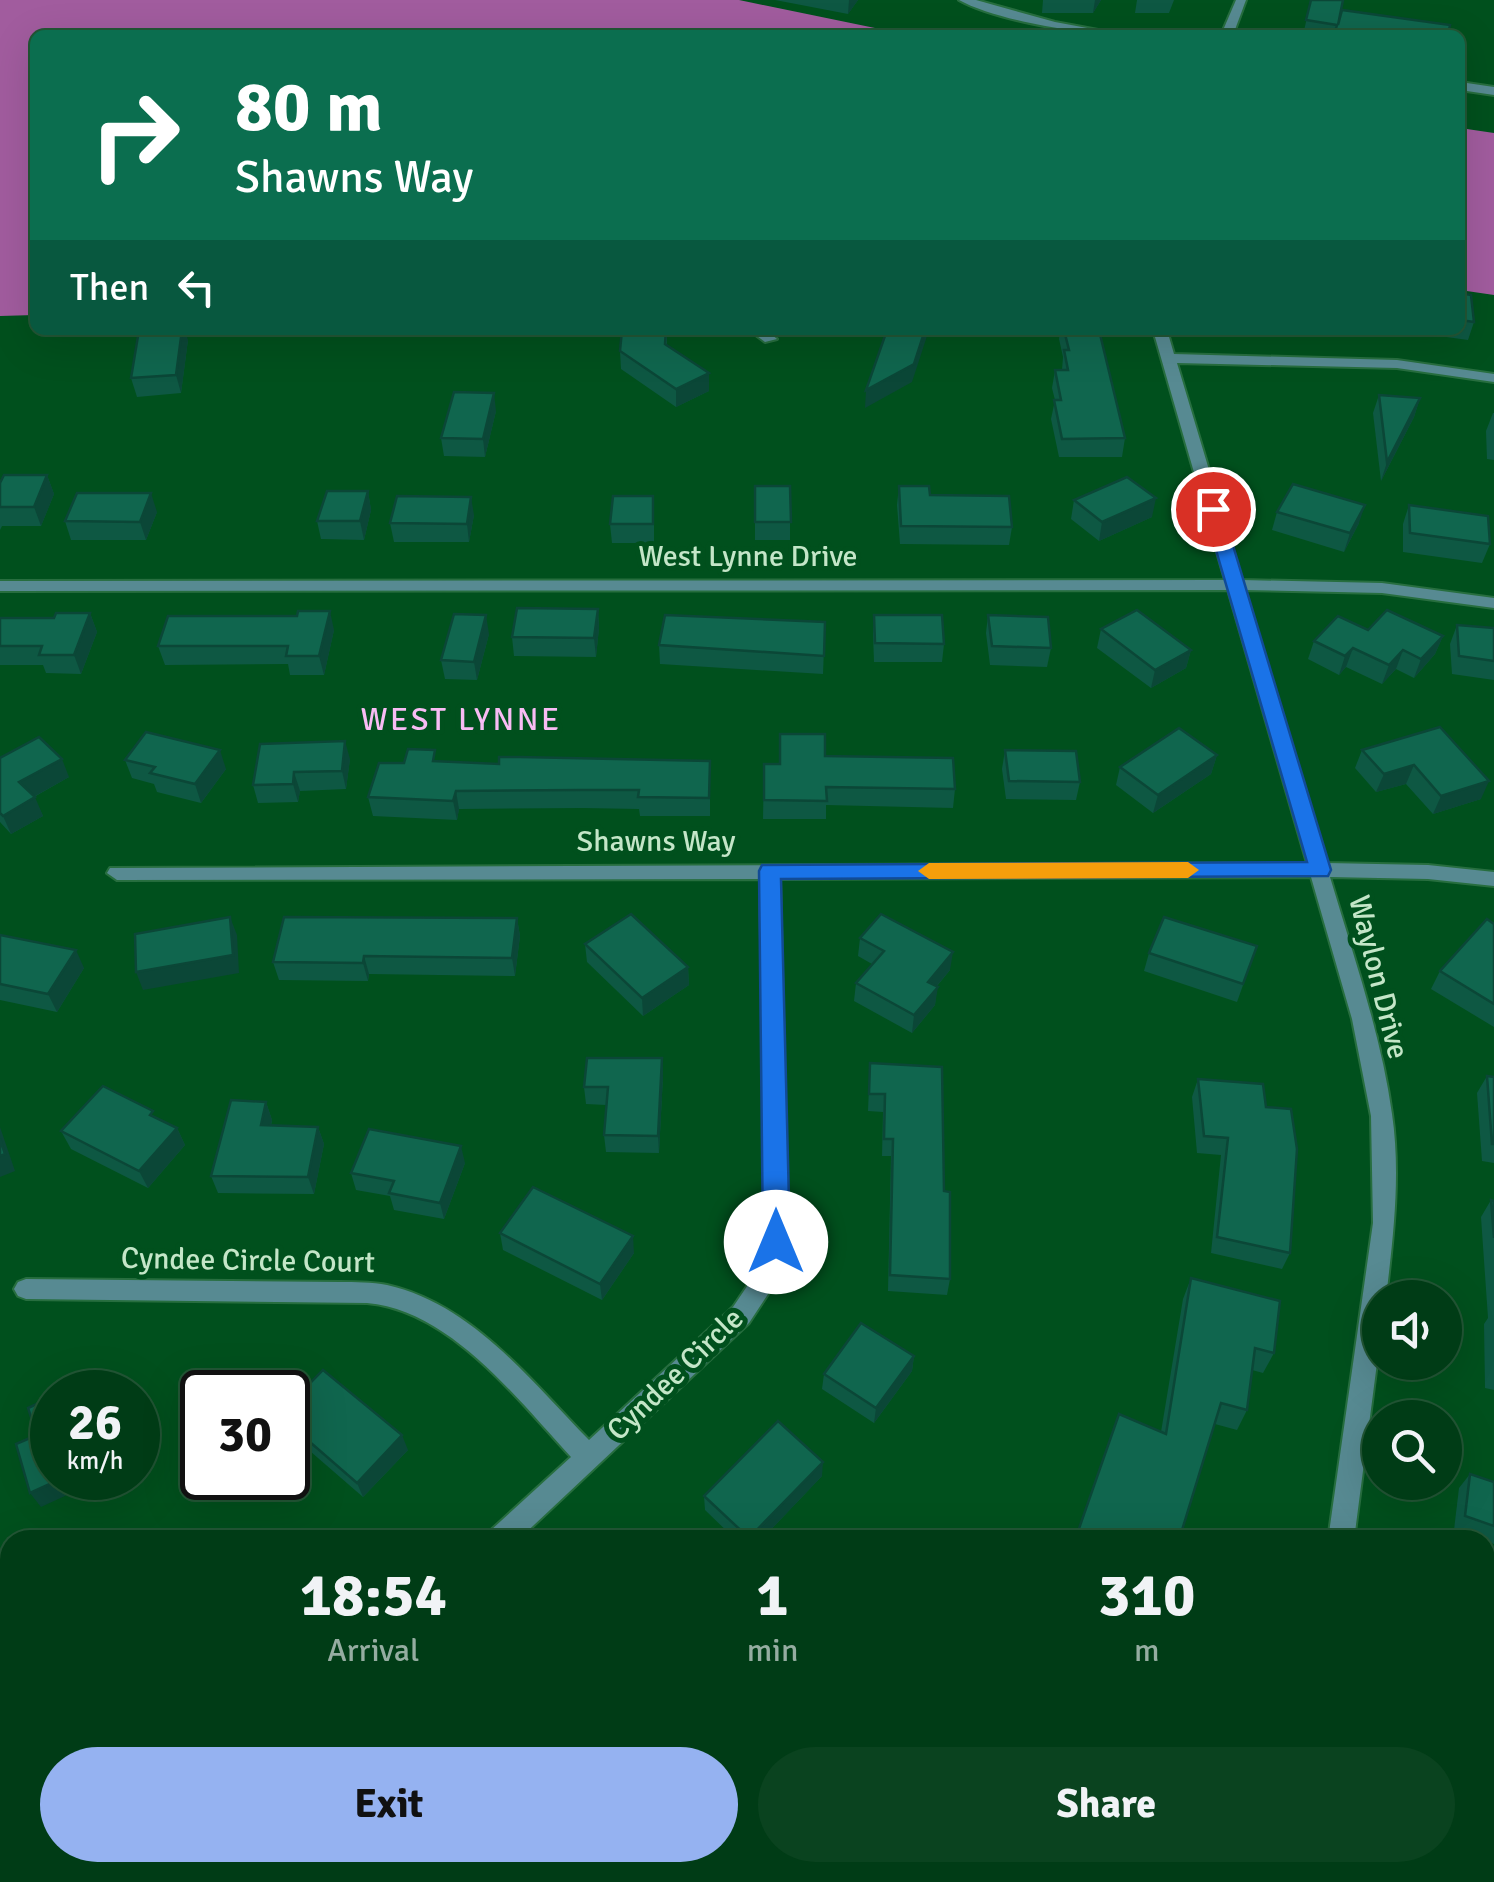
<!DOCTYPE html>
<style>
:root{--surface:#003c16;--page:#0a431f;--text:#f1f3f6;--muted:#95ada1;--line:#225635;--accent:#95b2f1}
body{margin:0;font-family:Signika,sans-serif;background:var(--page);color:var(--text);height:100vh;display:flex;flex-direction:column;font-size:38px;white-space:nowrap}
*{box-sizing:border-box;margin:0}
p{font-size:32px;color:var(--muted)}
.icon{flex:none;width:55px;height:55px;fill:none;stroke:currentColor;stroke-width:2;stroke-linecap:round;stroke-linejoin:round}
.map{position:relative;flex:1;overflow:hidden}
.side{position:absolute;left:0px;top:1530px;width:1495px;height:352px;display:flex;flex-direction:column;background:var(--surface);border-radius:30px 30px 0 0;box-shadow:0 10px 40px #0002,0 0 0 2px var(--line)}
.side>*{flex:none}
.top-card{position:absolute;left:30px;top:30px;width:1435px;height:305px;border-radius:15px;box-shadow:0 10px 40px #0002,0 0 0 2px var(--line);background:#0b6e4f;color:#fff;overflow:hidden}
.buttons{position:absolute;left:1362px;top:1280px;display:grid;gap:20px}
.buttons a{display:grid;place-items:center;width:100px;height:100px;border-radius:50%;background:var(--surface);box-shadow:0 10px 40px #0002,0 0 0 2px var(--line);font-size:50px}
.speed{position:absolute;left:30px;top:1370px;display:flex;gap:20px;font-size:50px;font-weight:700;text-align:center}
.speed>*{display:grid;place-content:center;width:130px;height:130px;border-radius:50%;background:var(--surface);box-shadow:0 10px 40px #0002,0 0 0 2px var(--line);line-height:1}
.speed small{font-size:25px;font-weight:400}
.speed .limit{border:5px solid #111;border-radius:15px;background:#fff;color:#111}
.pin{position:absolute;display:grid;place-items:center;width:85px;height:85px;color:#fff;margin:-42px;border:5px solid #fff;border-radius:50%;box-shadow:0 2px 10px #0007}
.me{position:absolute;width:110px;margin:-55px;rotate:0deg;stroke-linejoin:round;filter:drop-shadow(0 0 8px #0008)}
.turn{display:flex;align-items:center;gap:35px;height:210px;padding:0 40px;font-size:45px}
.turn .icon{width:130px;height:130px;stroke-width:2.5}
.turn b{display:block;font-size:70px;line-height:85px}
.then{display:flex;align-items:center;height:95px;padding:0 40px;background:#0003;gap:20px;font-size:38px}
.eta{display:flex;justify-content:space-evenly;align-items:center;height:170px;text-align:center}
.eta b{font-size:60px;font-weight:800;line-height:70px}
.button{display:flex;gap:20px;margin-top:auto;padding:20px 40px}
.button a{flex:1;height:115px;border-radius:60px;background:var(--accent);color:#111;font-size:40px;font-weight:800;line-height:115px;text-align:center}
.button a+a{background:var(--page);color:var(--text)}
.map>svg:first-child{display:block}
</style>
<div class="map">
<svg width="1494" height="1882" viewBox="0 0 1494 1882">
<rect width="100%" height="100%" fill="#00501d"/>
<g fill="#a15c9e">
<polygon points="0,0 739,0 909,35 35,35 35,315 0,316"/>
<polygon points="1460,128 1494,133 1494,295 1460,290"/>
</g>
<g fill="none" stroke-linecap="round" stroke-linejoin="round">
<defs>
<g id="minor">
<path d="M959 0H976L1055 22 1125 35C1082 35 995 20 959 0Z"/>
<polygon points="1236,0 1246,0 1233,35 1221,35"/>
<polygon points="1460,82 1494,87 1494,95 1460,90"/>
<polygon points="749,330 766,330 777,339 765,342"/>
<path d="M1153 330H1167L1174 354 1397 360 1494 374V382L1397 368 1177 363 1242 580 1382 583 1494 598V608L1382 593 1245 590 1326 863 1428 865 1494 872V886L1428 879 1330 877C1353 955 1381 1034 1392 1114 1401 1175 1393 1238 1386 1298H1380V1340L1354 1540H1328L1373 1223 1371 1116 1352 1019 1311 877 780 879 788 1242 772 1288 749 1323 518 1540H486L490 1531 571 1457C518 1400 450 1310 367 1303L26 1299 18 1296 14 1289 18 1282 26 1279 340 1282C355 1282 372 1282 387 1285 472 1304 531 1381 589 1440L733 1307 754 1276 766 1242 760 879 117 880 107 873 110 868 1307 863 1228 590 0 591V581L1225 580Z"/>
<polygon points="123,1872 158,1872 154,1882 119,1882"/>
</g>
</defs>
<use href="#minor" stroke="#276e3f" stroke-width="4"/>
<use href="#minor" fill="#578a92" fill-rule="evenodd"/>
</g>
<g fill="#0e5843">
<polygon points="775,0 858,0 848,14"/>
<polygon points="1043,0 1101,0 1093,13 1042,13"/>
<polygon points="1137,0 1174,0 1169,13 1135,13"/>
<polygon points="1311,0 1338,25 1448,35 1303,35"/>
<polygon points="1460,293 1474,322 1468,340 1439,336 1438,330 1460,330"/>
<polygon points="622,330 667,330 667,345 709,391 676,407 621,369 620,351"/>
<polygon points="1060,330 1099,330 1125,438 1122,457 1059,457 1051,419 1055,400 1052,388 1055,370 1062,370 1063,357 1059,339"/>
<polygon points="188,340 181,393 137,397 131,378"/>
<polygon points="1379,395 1420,398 1414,417 1381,481 1373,413"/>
<polygon points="496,411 485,457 444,456 441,438"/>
<polygon points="1493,413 1494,413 1494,460 1487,459 1486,431"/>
<polygon points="47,475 54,494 41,526 2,526 0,530 0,483"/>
<rect x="755" y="486" width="35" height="54"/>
<polygon points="899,486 930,495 1012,527 1009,545 900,544 897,505"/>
<polygon points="368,491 371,510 364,540 321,539 317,521"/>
<polygon points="1074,500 1152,517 1099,541 1071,519"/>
<polygon points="1409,505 1490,544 1482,563 1403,552 1403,524"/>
<polygon points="157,512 146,540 71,540 65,521"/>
<polygon points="1277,512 1359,523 1344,552 1272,530"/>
<polygon points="654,514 654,543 612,543 610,524"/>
<polygon points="474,515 469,542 394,542 390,523"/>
<polygon points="598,609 599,628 596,657 514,656 512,637"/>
<polygon points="90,613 97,632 81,674 46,673 43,665 0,665 0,618 54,618"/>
<polygon points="874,615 944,644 942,662 874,662 873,634"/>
<polygon points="988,615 1051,648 1047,667 990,665 986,633"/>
<polygon points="825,622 823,674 660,664 659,645"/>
<polygon points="1457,625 1494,628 1494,680 1452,674 1450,644"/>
<polygon points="1101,629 1191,650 1186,668 1151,688 1097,648"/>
<polygon points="334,630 324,675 290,675 288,664 165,665 158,646"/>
<polygon points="1368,630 1443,636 1435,654 1414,678 1396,669 1382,684 1346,667 1339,675 1308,659 1314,641"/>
<polygon points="489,634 477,680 445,679 441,660"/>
<polygon points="1440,727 1481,799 1433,814 1406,784 1376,792 1355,768 1362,750"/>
<polygon points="260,744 350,759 346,789 300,791 298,802 258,803 253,785"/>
<polygon points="1005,750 1080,782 1076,800 1006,799 1002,769"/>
<polygon points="1217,755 1211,774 1153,813 1116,785 1120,767"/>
<polygon points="825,756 955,789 953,808 826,805 826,819 763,819 764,764 779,764"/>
<polygon points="0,758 69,777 34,797 43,816 11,834 0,822"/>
<polygon points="125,760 226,769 201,803 157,792 154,784 132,778"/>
<polygon points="437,761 710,780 710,816 640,816 639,809 583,808 459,809 457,820 373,816 368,797 404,763"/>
<polygon points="517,918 520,936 515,976 369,974 368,981 279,980 273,962"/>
<polygon points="1494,924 1494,1027 1431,989 1440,971"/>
<polygon points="0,935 84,968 57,1012 0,1000"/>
<polygon points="860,938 950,970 937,986 935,1005 912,1033 854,1001 856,983 872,964 858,956"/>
<polygon points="585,944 688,967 689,985 643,1016 587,962"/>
<polygon points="1257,946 1237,1002 1144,971 1149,953"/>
<polygon points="662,1058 663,1076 659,1153 606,1152 604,1135 606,1105 586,1104 584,1087"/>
<polygon points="870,1063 944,1191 950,1279 947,1295 888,1291 891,1156 882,1156 883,1112 868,1111"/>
<polygon points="1487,1076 1494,1077 1494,1163 1482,1161 1477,1093"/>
<polygon points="1198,1079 1266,1107 1290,1253 1282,1269 1211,1253 1221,1155 1197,1153 1192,1097"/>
<polygon points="266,1102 272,1120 271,1126 318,1127 324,1144 314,1194 218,1193 211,1176"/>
<polygon points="177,1128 185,1145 148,1188 71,1149 61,1131"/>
<polygon points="465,1163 444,1219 394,1210 390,1196 356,1190 351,1173"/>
<polygon points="1491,1200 1494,1201 1494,1390 1485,1388 1484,1324 1488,1318 1481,1217"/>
<polygon points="500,1233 634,1253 602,1300 503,1250"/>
<polygon points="1191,1278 1274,1353 1263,1373 1252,1370 1247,1410 1237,1430 1215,1424 1179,1540 1075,1540 1161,1432 1183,1299"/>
<polygon points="914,1356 912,1371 874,1423 822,1389 824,1374"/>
<polygon points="288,1406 408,1450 363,1497 288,1432"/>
<polygon points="1470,1474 1494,1482 1494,1544 1454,1530 1459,1488"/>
<polygon points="822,1476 761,1540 736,1540 705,1510 704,1496"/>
<polygon points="1485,1647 1494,1651 1494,1749 1485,1757"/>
<polygon points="863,1872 902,1872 900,1882 892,1882"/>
</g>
<g fill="#0b4737">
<polygon points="849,0 858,0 848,14"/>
<polygon points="1095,0 1101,0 1093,13"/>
<polygon points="182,330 185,330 188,340 181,393 176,375"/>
<polygon points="925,330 929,330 912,382 865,408 866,390"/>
<polygon points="709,373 709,391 676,407 676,389"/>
<polygon points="494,393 496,411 485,457 483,439"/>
<polygon points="1420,398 1414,417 1381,481 1387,462"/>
<polygon points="47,475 54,494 41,526 34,507"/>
<polygon points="368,491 371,510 364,540 360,521"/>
<polygon points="151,493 157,512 146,540 140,522"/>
<polygon points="471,497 474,515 469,542 467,524"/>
<polygon points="1156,498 1152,517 1099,541 1102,522"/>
<polygon points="1365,505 1359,523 1344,552 1350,533"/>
<polygon points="598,609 599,628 596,657 594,638"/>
<polygon points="330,611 334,630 324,675 319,656"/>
<polygon points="90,613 97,632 81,674 74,655"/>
<polygon points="486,615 489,634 477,680 474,662"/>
<polygon points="1443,636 1435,654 1414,678 1421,659"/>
<polygon points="1353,648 1346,667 1339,675 1345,656"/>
<polygon points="1191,650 1186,668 1151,688 1155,670"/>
<polygon points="1403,650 1396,669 1382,684 1389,665"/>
<polygon points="345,741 350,759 346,789 342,771"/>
<polygon points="220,750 226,769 201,803 195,784"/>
<polygon points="1217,755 1211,774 1153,813 1158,795"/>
<polygon points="62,759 69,777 28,800 19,782"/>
<polygon points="1414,765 1406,784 1376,792 1384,774"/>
<polygon points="294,772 300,791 298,802 293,784"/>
<polygon points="1489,781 1481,799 1433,814 1441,796"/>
<polygon points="456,791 459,809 457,820 453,801"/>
<polygon points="35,797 43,816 11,834 3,816"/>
<polygon points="230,917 237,935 239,973 143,990 136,972"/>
<polygon points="517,918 520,936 515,976 512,958"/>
<polygon points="76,950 84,968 57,1012 48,994"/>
<polygon points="953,952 950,970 925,1000 928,982"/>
<polygon points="364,956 369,974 368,981 363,963"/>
<polygon points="688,967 689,985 643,1016 642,998"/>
<polygon points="938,987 935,1005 912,1033 914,1015"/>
<polygon points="662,1058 663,1076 659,1153 658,1136"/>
<polygon points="266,1102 272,1120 267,1142 261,1125"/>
<polygon points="0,1127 15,1171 0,1177"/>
<polygon points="318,1127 324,1144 314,1194 308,1177"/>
<polygon points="177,1128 185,1145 148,1188 139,1171"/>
<polygon points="461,1146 465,1163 444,1219 440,1203"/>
<polygon points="633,1236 634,1253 602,1300 600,1284"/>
<polygon points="914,1356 912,1371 874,1423 876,1408"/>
<polygon points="402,1435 408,1450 363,1497 357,1483"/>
<polygon points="138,1440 144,1459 138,1462"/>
<polygon points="823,1462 822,1476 761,1540 749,1540"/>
<polygon points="63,1478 104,1478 41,1507 30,1493"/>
<polygon points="10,1808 10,1830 0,1838 0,1817"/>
<polygon points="421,1872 438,1872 430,1882 413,1882"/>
</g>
<g fill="#10664e" stroke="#0b4737" stroke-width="2.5">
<polygon points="1311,0 1343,0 1338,25 1342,10 1450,25 1448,35 1334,35 1337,25 1306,20"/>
<polygon points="1460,293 1471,295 1474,322 1460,320"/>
<polygon points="139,330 182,330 176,375 131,378"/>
<polygon points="622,330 666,330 665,344 709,373 676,389 620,351"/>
<polygon points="887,330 925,330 914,364 866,390"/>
<polygon points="1064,330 1099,330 1125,438 1062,439 1054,400 1061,400 1055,370 1068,370 1064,350 1069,350"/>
<polygon points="454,392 494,393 483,439 441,438"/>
<polygon points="1379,395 1420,398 1387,462"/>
<polygon points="4,475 47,475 34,507 0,507 0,483"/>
<polygon points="1127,477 1156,498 1102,522 1074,500"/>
<polygon points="1293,484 1365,505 1350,533 1277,512"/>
<polygon points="755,486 790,486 791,522 755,522"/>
<polygon points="899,486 929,486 930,495 1009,496 1012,527 901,526"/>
<polygon points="327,491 368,491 360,521 317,521"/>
<polygon points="77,493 151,493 140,522 65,521"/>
<polygon points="397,496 471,497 467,524 390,523"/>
<polygon points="613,496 653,496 653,524 610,524"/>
<polygon points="1409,505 1488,516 1490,544 1410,533"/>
<polygon points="517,608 598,609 594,638 512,637"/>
<polygon points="1137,610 1191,650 1155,670 1101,629"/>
<polygon points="1387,610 1443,636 1421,659 1403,650 1389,665 1353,648 1345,656 1314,641 1338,616 1368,630"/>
<polygon points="298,611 330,611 319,656 286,656 288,646 158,646 168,616 297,616"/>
<polygon points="56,613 90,613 74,655 39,655 42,646 0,646 0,618 54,618"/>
<polygon points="454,614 486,615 474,662 441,660"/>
<polygon points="665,615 825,622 824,656 659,645"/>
<polygon points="874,615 942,615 944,644 875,643"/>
<polygon points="988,615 1048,617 1051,648 992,646"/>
<polygon points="1457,625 1494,628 1494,661 1459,656"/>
<polygon points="1440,727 1489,781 1441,796 1414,765 1384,774 1362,750"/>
<polygon points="1179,728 1217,755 1158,795 1120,767"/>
<polygon points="146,732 220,750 195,784 150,773 155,767 125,760"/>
<polygon points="780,734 825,734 825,756 953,758 955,789 826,787 827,801 764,800 764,764 780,764"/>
<polygon points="39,737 62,759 19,782 35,797 3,816 0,813 0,758"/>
<polygon points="345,741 342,771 294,772 293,784 253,785 260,744"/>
<polygon points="408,749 435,750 433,761 499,764 499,757 520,757 710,761 709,798 638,797 639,790 581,790 456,791 453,801 368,797 379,763 404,763"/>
<polygon points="1005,750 1076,751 1080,782 1009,781"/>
<polygon points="631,914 688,967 642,998 585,944"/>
<polygon points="881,914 953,952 928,982 938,987 914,1015 856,983 884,951 860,938"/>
<polygon points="230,917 233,955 136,972 135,934"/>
<polygon points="284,917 517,918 512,958 364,956 363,963 273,962"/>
<polygon points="1164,917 1257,946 1243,984 1149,953"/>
<polygon points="1487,919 1494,924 1494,1004 1440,971"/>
<polygon points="0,935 76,950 48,994 0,984"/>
<polygon points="587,1058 662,1058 658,1136 604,1135 608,1087 584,1087"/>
<polygon points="870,1063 942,1067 944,1191 950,1192 950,1279 890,1275 893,1139 884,1139 885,1094 869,1094"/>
<polygon points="1487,1076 1494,1077 1494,1144 1492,1144"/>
<polygon points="1198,1079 1263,1084 1266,1107 1291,1109 1297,1149 1290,1253 1217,1237 1228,1138 1204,1136"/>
<polygon points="103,1086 153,1111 150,1115 177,1128 139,1171 61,1131"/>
<polygon points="231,1100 266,1102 261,1125 318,1127 308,1177 211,1176"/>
<polygon points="369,1129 461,1146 440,1203 389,1193 394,1181 351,1173"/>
<polygon points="0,1139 5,1154 0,1156"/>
<polygon points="533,1187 633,1236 600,1284 500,1233"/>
<polygon points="1491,1200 1494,1201 1494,1238"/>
<polygon points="1191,1278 1280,1301 1274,1353 1255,1348 1247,1410 1221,1403 1179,1540 1145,1540 1139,1537 1138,1540 1075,1540 1119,1414 1166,1434"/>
<polygon points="861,1323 914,1356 876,1408 824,1374"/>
<polygon points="323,1370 402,1435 357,1483 288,1423 288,1406"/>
<polygon points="78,1385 81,1392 62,1392"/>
<polygon points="52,1397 52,1478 63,1478 30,1493 16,1444 37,1435 28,1408"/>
<polygon points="778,1421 823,1462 749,1538 704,1496"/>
<polygon points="1470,1474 1494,1482 1494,1526 1465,1516"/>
<polygon points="1485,1647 1494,1651 1494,1744 1485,1740"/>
<polygon points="10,1726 10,1808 0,1817 0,1734"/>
<polygon points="323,1872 421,1872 413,1882 314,1882"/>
</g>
<polygon fill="#1a73e8" stroke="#114b97" stroke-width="2.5" points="1213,504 1222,509 1331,870 1328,876 781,879 790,1242 786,1250 776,1253 767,1250 763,1242 759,871 762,865 1307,862 1204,509"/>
<polygon fill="#f59e0b" points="1188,862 1199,870 1188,878 929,879 918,871 929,863"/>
<g text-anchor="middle" stroke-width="10" stroke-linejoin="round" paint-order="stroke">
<g font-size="30" fill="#c4e6c8" stroke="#00501d">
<text x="748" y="566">West Lynne Drive</text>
<text x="656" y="851">Shawns Way</text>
<text transform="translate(1379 977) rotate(76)" y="10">Waylon Drive</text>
<text transform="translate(248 1260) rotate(1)" y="10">Cyndee Circle Court</text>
<text transform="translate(675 1374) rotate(-44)" y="10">Cyndee Circle</text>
</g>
<g font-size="32" letter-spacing="2.5" fill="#f8bcf4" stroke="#00501d">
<text x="461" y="730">WEST LYNNE</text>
</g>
</g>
</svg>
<div class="buttons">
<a><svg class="icon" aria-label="sound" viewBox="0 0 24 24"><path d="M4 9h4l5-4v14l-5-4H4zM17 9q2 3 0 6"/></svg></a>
<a><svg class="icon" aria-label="search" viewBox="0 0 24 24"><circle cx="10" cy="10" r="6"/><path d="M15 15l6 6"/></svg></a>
</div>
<div class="speed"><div>26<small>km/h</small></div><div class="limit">30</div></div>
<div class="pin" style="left:1213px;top:509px;background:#d93025"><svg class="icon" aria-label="arrive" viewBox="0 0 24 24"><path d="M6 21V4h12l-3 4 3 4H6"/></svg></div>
<svg class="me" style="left:776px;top:1242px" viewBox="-20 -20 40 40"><circle r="19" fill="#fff"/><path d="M0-13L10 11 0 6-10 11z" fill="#1a73e8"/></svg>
<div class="top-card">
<div class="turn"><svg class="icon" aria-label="right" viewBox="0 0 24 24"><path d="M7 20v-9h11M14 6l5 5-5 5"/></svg><div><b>80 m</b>Shawns Way</div></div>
<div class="then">Then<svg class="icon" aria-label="left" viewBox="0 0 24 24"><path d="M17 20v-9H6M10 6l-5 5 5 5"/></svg></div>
</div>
<section class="side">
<div class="eta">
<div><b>18:54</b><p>Arrival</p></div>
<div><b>1</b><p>min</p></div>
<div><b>310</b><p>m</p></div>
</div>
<div class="button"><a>Exit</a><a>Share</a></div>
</section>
</div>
